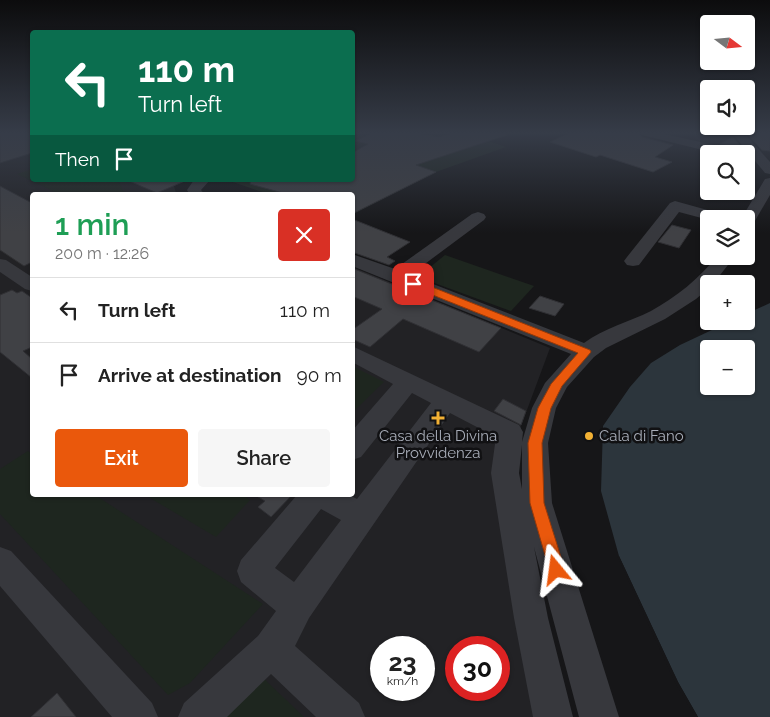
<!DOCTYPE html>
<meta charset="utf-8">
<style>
:root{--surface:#fff;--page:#f6f6f6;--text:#222;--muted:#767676;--line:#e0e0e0;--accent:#ea580c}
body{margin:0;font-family:Raleway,sans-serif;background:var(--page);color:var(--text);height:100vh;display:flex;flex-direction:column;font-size:19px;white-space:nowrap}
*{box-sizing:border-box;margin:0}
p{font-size:16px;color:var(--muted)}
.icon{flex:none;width:28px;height:28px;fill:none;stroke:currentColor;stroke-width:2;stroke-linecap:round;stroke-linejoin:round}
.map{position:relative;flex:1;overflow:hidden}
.drawer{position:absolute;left:30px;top:192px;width:325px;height:305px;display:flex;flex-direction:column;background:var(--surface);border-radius:5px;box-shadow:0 1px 4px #0004}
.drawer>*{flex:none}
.guide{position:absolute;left:30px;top:30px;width:325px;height:152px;border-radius:5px;box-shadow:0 1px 4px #0004;background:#0b6e4f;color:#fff;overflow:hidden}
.needle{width:32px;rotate:106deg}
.fabs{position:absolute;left:700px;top:15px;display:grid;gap:10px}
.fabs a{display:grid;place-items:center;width:55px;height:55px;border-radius:5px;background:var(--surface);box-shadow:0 1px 4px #0004;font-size:25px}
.speed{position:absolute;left:370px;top:636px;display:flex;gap:10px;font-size:25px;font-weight:700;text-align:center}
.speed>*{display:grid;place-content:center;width:65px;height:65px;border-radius:50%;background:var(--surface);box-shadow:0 1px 4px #0004;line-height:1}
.speed small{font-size:12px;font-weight:400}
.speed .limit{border:8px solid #d22;background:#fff;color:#111}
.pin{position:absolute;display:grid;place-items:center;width:42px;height:42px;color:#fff;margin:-21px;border-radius:10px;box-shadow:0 2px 8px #0006}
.me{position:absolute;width:55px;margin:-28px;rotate:344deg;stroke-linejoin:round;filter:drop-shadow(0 0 4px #0008)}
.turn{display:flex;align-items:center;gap:18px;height:105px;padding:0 25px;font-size:22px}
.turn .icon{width:65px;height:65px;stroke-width:2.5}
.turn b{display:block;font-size:35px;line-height:42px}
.then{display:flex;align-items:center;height:48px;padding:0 25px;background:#0003;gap:10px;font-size:19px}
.round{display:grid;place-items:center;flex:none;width:52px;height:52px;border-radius:5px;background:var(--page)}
.head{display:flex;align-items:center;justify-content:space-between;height:85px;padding:0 25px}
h1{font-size:30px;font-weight:600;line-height:38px;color:#1e9e55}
.action{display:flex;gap:10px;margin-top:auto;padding:10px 25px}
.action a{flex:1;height:58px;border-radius:5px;background:var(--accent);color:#fff;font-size:20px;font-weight:600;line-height:58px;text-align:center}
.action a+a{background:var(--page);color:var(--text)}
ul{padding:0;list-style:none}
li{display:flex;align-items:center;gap:15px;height:65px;padding:0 25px;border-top:1px solid var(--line)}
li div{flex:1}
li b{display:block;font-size:19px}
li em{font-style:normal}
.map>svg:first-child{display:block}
</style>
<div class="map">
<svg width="770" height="717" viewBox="0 0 770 717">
<rect width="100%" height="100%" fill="#161618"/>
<path fill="#222225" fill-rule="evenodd" d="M0 133H32V180H178L183 182 174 186 176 193 173 194 175 195H32V495H352L353 267 550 348 521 426 514 474 562 717H0ZM381 648H424V690H381ZM456 648H499V690H456Z"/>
<g fill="#1e261f">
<polygon points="353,133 466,133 506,147 436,172 353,214 352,195 271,195 227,180 352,180"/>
<polygon points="32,169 32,180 118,180 123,191 132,195 61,195 17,174"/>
<polygon points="445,255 534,286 511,311 418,277"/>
<polygon points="352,366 384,382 355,410 352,408"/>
<polygon points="28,451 32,454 32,495 95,495 263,604 190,683 168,695 0,514 0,469"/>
<polygon points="145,495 244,495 250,500 216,537"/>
<polygon points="261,676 304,717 226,717"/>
</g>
<path fill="#2c353c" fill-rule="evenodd" d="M770 303V717H698L678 682 619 556 601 491 603 426 630 387 651 363 680 345 731 321H746V314ZM709 349H746V386H709Z"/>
<polygon fill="#161618" points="617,556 619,556 678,682 698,717 695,717 675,683"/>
<g fill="#404145" stroke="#303034">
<polygon points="0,133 32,133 32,153 0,163"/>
<polygon points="372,133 418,133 438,137 453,133 506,133 507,135 416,165 436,172 352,214 352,195 290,195 250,184 251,180 352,180 352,153 368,144 355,141"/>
<polygon points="569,133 638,133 642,137 673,145 655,157 672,162 653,172 600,155 596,157 550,142"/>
<polygon points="746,133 770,133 770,151 762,150"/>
<polygon points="733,137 743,149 720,144"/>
<polygon points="127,180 187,180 157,193"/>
<polygon points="0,186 32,203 32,262 24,266 0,250"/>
<polygon points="352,219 410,242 387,257 395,261 389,265 352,252"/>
<polygon points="672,225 691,230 679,248 658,242"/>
<polygon points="352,268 501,328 479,352 403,319 370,347 352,339 352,330 382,309 352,296"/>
<polygon points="12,290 17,293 22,291 32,298 32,347 23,351 32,359 32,378 0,352 0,295"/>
<polygon points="540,296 564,304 555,316 529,308"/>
<polygon points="503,399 526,411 521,425 494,411"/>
<polygon points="255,495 292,495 271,517 258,507 265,501"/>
<polygon points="57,693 76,717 31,717"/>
</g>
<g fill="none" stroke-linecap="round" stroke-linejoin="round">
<g fill="#37383d" fill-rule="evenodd">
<polygon points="640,133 660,133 741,151 742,154 719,154 642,135"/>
<polygon points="732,133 744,133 770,162 770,174 765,173"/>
<polygon points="770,178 770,195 752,226 746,228 746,219 741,219 765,179"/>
<polygon points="194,180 210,180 201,190 205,195 190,195 187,190"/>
<polygon points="675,201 729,216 731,219 709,220 679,212 639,265 633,266 627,265 624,261 627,257 670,203"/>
<path d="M478 212 484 214 486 217 484 220 410 275 584 343C604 328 629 322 651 311 676 297 699 279 717 256H735L713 284H709V288L696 299 665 319 606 348 594 357 567 387 556 408 548 443 552 503 619 717H579L534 547 548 618 573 717H533L514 618 491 473 496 437 450 413 309 618 295 646 359 703 365 717H316L271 674 227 717H178L184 703 258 636 276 611 241 582 237 571 241 560 297 495H349L357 499 431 403 412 393 361 457 352 460V431L393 384 352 362V346L519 425 523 432 522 442 532 408 545 383 571 354 352 266V254L395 269 472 214ZM522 445V489L519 473ZM321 509 341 520 294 582 275 568Z"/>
<polygon points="0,259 6,260 32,277 32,291 25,289 0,272"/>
<polygon points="0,547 11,551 152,703 158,717 112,717 0,586"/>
</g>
</g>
<linearGradient id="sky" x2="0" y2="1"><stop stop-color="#0c0c0d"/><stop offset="0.57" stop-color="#363c48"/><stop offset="1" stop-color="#363c48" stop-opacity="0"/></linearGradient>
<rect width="770" height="233" fill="url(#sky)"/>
<polygon fill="#ea580c" stroke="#983908" points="410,281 417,281 590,350 591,352 562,386 551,408 542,443 544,503 565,570 562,576 556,578 551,576 530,503 528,443 538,408 551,384 578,353 410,286"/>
<g fill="#f2b134" stroke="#111113" stroke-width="2">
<path d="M435.5 410.5h5v5h5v5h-5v5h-5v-5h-5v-5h5z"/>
<circle cx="589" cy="436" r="5"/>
</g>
<g text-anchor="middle" stroke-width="5" stroke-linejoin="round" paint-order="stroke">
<g font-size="15" fill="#a8adb8" stroke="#111113">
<text x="438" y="441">Casa della Divina<tspan x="438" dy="17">Provvidenza</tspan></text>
<text x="599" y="441" text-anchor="start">Cala di Fano</text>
</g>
</g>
</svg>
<div class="fabs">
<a><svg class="needle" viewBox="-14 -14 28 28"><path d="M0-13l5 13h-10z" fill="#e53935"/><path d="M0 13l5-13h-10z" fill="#767676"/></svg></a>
<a><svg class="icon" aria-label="sound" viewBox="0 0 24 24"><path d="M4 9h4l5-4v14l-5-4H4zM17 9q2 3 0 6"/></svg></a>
<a><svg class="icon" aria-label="search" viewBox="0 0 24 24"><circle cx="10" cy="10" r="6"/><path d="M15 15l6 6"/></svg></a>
<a><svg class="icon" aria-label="layers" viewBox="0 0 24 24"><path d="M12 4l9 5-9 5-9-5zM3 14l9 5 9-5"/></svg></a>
<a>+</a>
<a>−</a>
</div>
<div class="speed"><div>23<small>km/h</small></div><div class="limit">30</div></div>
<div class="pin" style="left:413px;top:284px;background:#d93025"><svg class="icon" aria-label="arrive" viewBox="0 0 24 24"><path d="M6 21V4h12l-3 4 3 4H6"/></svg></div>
<svg class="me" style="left:556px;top:570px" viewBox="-20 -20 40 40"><path d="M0-17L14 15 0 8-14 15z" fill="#ea580c" stroke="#fff" stroke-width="4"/></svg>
<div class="guide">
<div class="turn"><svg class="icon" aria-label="left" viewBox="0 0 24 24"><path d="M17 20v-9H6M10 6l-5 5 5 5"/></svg><div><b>110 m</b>Turn left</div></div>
<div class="then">Then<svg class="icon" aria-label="arrive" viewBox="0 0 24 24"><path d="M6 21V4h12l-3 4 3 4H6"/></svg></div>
</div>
<section class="drawer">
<div class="head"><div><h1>1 min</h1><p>200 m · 12:26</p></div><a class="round" style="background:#d93025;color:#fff"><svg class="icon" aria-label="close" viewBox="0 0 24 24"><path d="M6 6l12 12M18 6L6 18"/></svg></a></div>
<ul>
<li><svg class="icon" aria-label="left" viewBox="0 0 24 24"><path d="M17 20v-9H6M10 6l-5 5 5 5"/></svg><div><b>Turn left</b></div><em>110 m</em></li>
<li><svg class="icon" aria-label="arrive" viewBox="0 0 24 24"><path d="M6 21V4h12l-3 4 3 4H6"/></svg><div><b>Arrive at destination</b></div><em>90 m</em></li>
</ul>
<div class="action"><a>Exit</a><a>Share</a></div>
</section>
</div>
